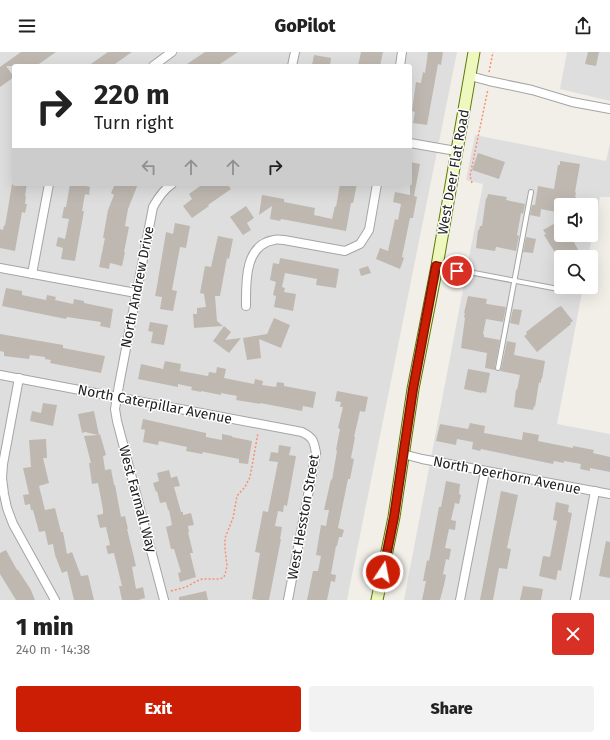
<!DOCTYPE html>
<meta charset="utf-8">
<style>
:root{--surface:#fff;--page:#f2f2f2;--text:#222;--muted:#767676;--accent:#cc1e05}
body{margin:0;font-family:"Fira Sans",sans-serif;background:var(--page);color:var(--text);height:100vh;display:flex;flex-direction:column;font-size:15px;white-space:nowrap}
*{box-sizing:border-box;margin:0}
p{font-size:13px;color:var(--muted)}
.icon{flex:none;width:22px;height:22px;fill:none;stroke:currentColor;stroke-width:2;stroke-linecap:round;stroke-linejoin:round}
.map{position:relative;height:548px;overflow:hidden}
.panel{display:flex;flex-direction:column;background:var(--surface);flex:1}
.panel>*{flex:none}
.banner{position:absolute;left:12px;top:12px;width:400px;height:122px;border-radius:4px;box-shadow:0 4px 16px #0002;background:#fff;color:var(--text);overflow:hidden}
.buttons{position:absolute;left:554px;top:146px;display:grid;gap:8px}
.buttons a{display:grid;place-items:center;width:44px;height:44px;border-radius:4px;background:var(--surface);box-shadow:0 4px 16px #0002;font-size:20px}
.pin{position:absolute;display:grid;place-items:center;width:34px;height:34px;color:#fff;margin:-17px;border:2px solid #fff;border-radius:50%;box-shadow:0 1px 4px #0007}
.me{position:absolute;width:44px;margin:-22px;rotate:11deg;stroke-linejoin:round;filter:drop-shadow(0 0 3px #0008)}
.turn{display:flex;align-items:center;gap:14px;height:84px;padding:0 16px;font-size:18px}
.turn .icon{width:52px;height:52px;stroke-width:2.5}
.turn b{display:block;font-size:28px;line-height:34px}
.lanes{display:flex;align-items:center;height:38px;padding:0 16px;background:#0003;justify-content:center;gap:20px;direction:ltr}
.lanes .off{opacity:.35}
.round{display:grid;place-items:center;flex:none;width:42px;height:42px;border-radius:4px;background:var(--page)}
.summary{display:flex;align-items:center;justify-content:space-between;height:68px;padding:0 16px}
h1{font-size:24px;font-weight:800;line-height:30px}
.action{display:flex;gap:8px;margin-top:auto;padding:8px 16px}
.action a{flex:1;height:46px;border-radius:4px;background:var(--accent);color:#fff;font-size:16px;font-weight:800;line-height:46px;text-align:center}
.action a+a{background:var(--page);color:var(--text)}
header{display:flex;justify-content:space-between;align-items:center;height:52px;padding:0 16px;background:var(--surface);font-size:18px;font-weight:800}
.map>svg:first-child{display:block}
</style>
<header><svg class="icon" aria-label="menu" viewBox="0 0 24 24"><path d="M4 6h16M4 12h16M4 18h16"/></svg>GoPilot<svg class="icon" aria-label="share" viewBox="0 0 24 24"><path d="M12 15V3M7 8l5-5 5 5M5 13v7h14v-7"/></svg></header>
<div class="map">
<svg width="610" height="548" viewBox="0 0 610 548">
<rect width="100%" height="100%" fill="#f1efe8"/>
<g fill="#dfdede" fill-rule="evenodd">
<path d="M0 0H457L347 548H0ZM14 14H410V132H14Z"/>
<polygon points="567,0 610,0 610,49 560,37"/>
<path d="M475 83 606 109 610 92V145H600L588 205H561V235H583L557 372 610 382V548H404L483 132 466 128ZM561 153H591V183H561Z"/>
</g>
<g fill="#beb8b1">
<polygon points="21,0 56,0 36,14 6,14 14,25 0,35 0,15"/>
<polygon points="108,0 132,0 112,14 88,14"/>
<polygon points="205,0 238,0 217,14 184,14"/>
<polygon points="361,0 383,0 380,14 358,14"/>
<polygon points="428,0 443,0 441,13 438,12 427,73 413,71 415,60 412,59 416,30 421,31 423,20 425,21"/>
<polygon points="588,0 599,0 596,14 585,12"/>
<polygon points="314,3 331,6 330,14 318,14 312,13"/>
<polygon points="478,101 505,110 499,127 472,118"/>
<polygon points="560,109 580,112 575,140 576,141 575,145 576,145 575,153 561,153 561,161 541,157 540,165 530,163 532,153 535,153 538,134 554,137 558,113 560,113"/>
<polygon points="410,110 420,112 414,144 417,145 413,166 410,166 402,205 404,206 400,217 376,207 380,196 388,199 395,167 398,168 401,152 393,150 395,140 410,143"/>
<polygon points="12,132 27,132 25,144 26,144 25,152 27,152 25,161 22,160 15,199 0,196 0,177 3,178 4,173 5,174"/>
<polygon points="70,132 87,132 86,134 90,135 89,143 85,142 82,159 84,159 75,209 61,207 63,196 56,194 58,185 65,187 69,167 62,166 64,155 66,155"/>
<polygon points="115,132 138,132 128,157 125,174 129,175 124,200 125,200 122,214 110,211 109,217 99,215 105,186 103,186 108,158 114,143 111,141"/>
<polygon points="203,132 227,132 231,137 208,153 209,154 192,166 183,154 192,147 189,142"/>
<polygon points="340,132 357,132 353,151 351,151 346,179 281,167 280,169 270,167 272,154 259,163 262,143 284,147 284,150 315,156 314,163 332,167 335,154 336,155"/>
<polygon points="488,142 507,145 506,148 525,152 523,162 521,161 517,183 519,184 516,199 497,195 496,195 495,199 476,196 478,178 479,178 480,174 482,174 486,146 487,146"/>
<polygon points="246,154 254,166 247,171 251,178 243,183 230,165"/>
<polygon points="561,168 561,183 570,183 582,205 558,205 549,191 544,183 546,182 543,178"/>
<polygon points="175,171 190,174 186,196 180,195 172,238 177,239 173,259 160,257 162,245 155,244 157,234 166,180 173,182"/>
<polygon points="218,184 233,187 229,207 227,206 220,244 215,244 217,269 223,274 194,276 193,262 197,262 197,256 206,255 204,242 200,241 205,214 211,215"/>
<polygon points="526,185 536,187 533,201 523,200"/>
<polygon points="280,206 339,217 336,236 316,233 317,227 285,221 282,235 285,236 284,240 296,242 293,259 274,255 276,244 273,243 276,230 270,228 273,211 279,212"/>
<polygon points="368,214 371,221 361,224 359,217"/>
<polygon points="6,236 22,239 22,243 46,248 47,243 56,245 55,248 73,252 74,247 84,249 84,251 113,257 110,276 100,274 101,270 67,265 66,267 2,254"/>
<polygon points="468,244 487,247 486,251 487,252 506,255 503,270 486,267 483,282 484,283 484,285 500,288 495,315 495,318 485,316 487,301 461,296 465,266 464,265 465,261 464,261"/>
<polygon points="561,254 573,269 570,271 571,272 537,300 524,284 527,282 526,280 557,256"/>
<polygon points="513,257 522,258 519,273 510,271"/>
<polygon points="274,266 290,273 281,296 259,287 261,306 247,308 243,286 267,282"/>
<polygon points="150,270 168,273 164,293 151,291 153,280 148,279"/>
<polygon points="224,274 231,280 225,288 241,286 229,301 213,289"/>
<polygon points="0,282 63,293 63,296 105,304 101,321 50,311 51,308 45,307 45,305 30,303 29,307 4,304 4,300 0,299"/>
<polygon points="507,289 516,291 514,303 545,309 542,327 541,327 541,331 539,330 535,355 534,354 533,358 514,355 516,337 517,338 520,323 500,319 501,317"/>
<polygon points="165,309 181,312 180,319 208,324 209,320 216,321 217,315 226,317 224,326 254,332 255,327 263,329 262,333 276,335 277,330 284,331 284,334 316,340 313,356 303,354 302,359 260,351 260,352 236,348 237,344 221,341 221,343 201,339 201,340 191,338 192,335 178,332 178,335 138,327 141,312 163,317"/>
<polygon points="468,317 490,321 486,341 482,340 482,341 464,337"/>
<polygon points="337,339 368,345 365,360 360,359 354,385 355,385 351,406 354,407 350,427 348,427 338,476 344,478 342,485 339,485 337,494 336,494 331,522 336,523 335,530 331,529 327,548 307,548 313,519 318,519 321,504 316,503 321,473 326,474 329,458 324,458 331,427 332,428 337,399 336,398 340,377 338,376 343,355 340,355 341,350 335,349"/>
<polygon points="43,351 57,353 53,374 30,369 32,359 41,361"/>
<polygon points="94,359 99,383 100,382 106,403 103,404 105,418 111,417 114,433 115,433 121,465 125,464 128,477 127,477 136,514 132,515 136,537 143,535 145,546 138,548 122,548 119,534 122,534 114,501 108,502 106,494 110,493 106,475 100,476 97,463 103,462 103,458 98,431 92,432 89,411 91,411 84,384 98,383 85,380 82,381 78,362"/>
<polygon points="143,367 206,381 206,385 222,388 222,382 232,384 232,385 252,389 248,412 239,411 239,407 203,400 202,402 186,399 187,395 159,389 158,393 143,390 145,378 141,377"/>
<polygon points="470,371 485,374 484,381 522,388 523,380 539,383 538,389 573,396 573,394 594,398 593,401 610,405 610,420 590,416 590,419 580,417 581,412 564,409 564,411 554,409 553,412 481,397 480,399 472,397 473,390 457,387 456,393 436,389 440,372 468,377"/>
<polygon points="46,387 47,406 43,406 49,431 39,434 45,458 55,456 61,480 63,480 67,502 72,500 81,524 88,523 94,548 74,548 67,519 62,521 55,503 53,492 48,493 45,479 39,480 33,458 31,458 30,452 25,453 23,443 29,442 23,416 31,415 29,388"/>
<polygon points="279,393 291,395 289,403 296,404 287,454 284,453 283,460 278,459 275,474 282,475 280,487 281,487 269,548 258,548 252,547 260,501 255,500 263,459 268,460 278,410 269,409 271,400 278,401"/>
<polygon points="169,418 171,426 177,424 180,434 174,435 181,460 183,460 183,463 191,461 194,473 188,474 189,480 188,480 193,501 190,501 196,525 180,530 178,521 181,520 174,497 171,497 166,475 172,473 169,458 168,458 166,450 160,451 157,439 156,440 153,431 159,429 157,421"/>
<polygon points="446,429 460,432 459,442 461,443 459,452 455,451 451,468 456,469 455,478 449,477 445,496 451,497 449,508 446,507 443,522 446,523 444,533 440,548 422,548 426,529 423,529 427,508 429,509 439,455 441,455"/>
<polygon points="501,439 518,443 507,496 511,497 507,517 499,516 493,548 480,548"/>
<polygon points="556,450 569,453 568,460 572,461 561,519 558,518 556,528 539,524 543,504 550,505 557,469 553,468"/>
<polygon points="606,489 610,490 610,526 599,524"/>
<polygon points="6,498 17,518 18,518 31,538 35,548 16,548 0,522 0,501"/>
<polygon points="523,534 543,537 541,548 520,548"/>
<polygon points="206,539 208,548 179,548 179,545"/>
</g>
<g fill="none" stroke-linecap="round" stroke-linejoin="round">
<defs>
<g id="lane">
<polyline points="437,214 569,239"/>
<polyline points="498,316 531,140"/>
</g>
<g id="street">
<polyline points="153,14 172,0"/>
<polyline points="292,14 295,0"/>
<polyline points="400,14 402,0"/>
<polyline points="470,24 489,29 532,38 572,50 610,57"/>
<polyline points="410,91 456,99"/>
<polyline points="0,216 136,241"/>
<polyline points="32,222 49,132"/>
<path d="M246 254C246 231 244 193 274 188 277 187 281 188 284 188L345 199 360 192 369 178 377 132"/>
<path d="M0 323 302 380C314 386 314 390 316 401L288 548"/>
<polyline points="19,326 3,412 2,426 4,442 7,456 13,472 55,548"/>
<polyline points="403,402 422,407 610,442"/>
<path d="M164 548 117 369 115 357 119 333 153 155C158 146 163 138 172 132"/>
<polyline points="460,548 485,419"/>
<polyline points="575,548 595,439"/>
</g>
<polyline id="secondary" points="377,548 394,465 413,337 437,214 474,0"/>
</defs>
<use href="#lane" stroke="#a5a5a5" stroke-width="6"/>
<use href="#street" stroke="#a5a5a5" stroke-width="10"/>
<use href="#secondary" stroke="#5e7808" stroke-width="13"/>
<g stroke="#f69173" stroke-width="1.5" stroke-dasharray="2 2" stroke-linecap="butt">
<polyline points="489,20 493,0"/>
<polyline points="472,131 470,124 488,37"/>
<polyline points="171,539 186,535 197,529 202,527 218,527 223,526 225,523 227,514 225,497 225,486 233,466 237,444 245,435 250,425 258,381"/>
</g>
<use href="#lane" stroke="#fff" stroke-width="4"/>
<use href="#street" stroke="#fff" stroke-width="8"/>
<use href="#secondary" stroke="#eef8be" stroke-width="11"/>
</g>
<g fill="none" stroke-linecap="round" stroke-linejoin="round">
<defs>
<polyline id="route" points="383,520 394,465 413,337 436,214 457,219"/>
</defs>
<use href="#route" stroke="#851403" stroke-width="10"/>
<use href="#route" stroke="#cc1e05" stroke-width="7"/>
</g>
<g text-anchor="middle" stroke-width="3" stroke-linejoin="round" paint-order="stroke">
<g font-size="14" fill="#212121" stroke="#fff">
<text transform="translate(453 120) rotate(-80)" y="5">West Deer Flat Road</text>
<text transform="translate(137 235) rotate(-79)" y="5">North Andrew Drive</text>
<text transform="translate(155 352) rotate(11)" y="5">North Caterpillar Avenue</text>
<text transform="translate(507 423) rotate(11)" y="5">North Deerhorn Avenue</text>
<text transform="translate(138 447) rotate(75)" y="5">West Farmall Way</text>
<text transform="translate(303 465) rotate(-80)" y="5">West Hesston Street</text>
</g>
</g>
</svg>
<div class="buttons">
<a><svg class="icon" aria-label="sound" viewBox="0 0 24 24"><path d="M4 9h4l5-4v14l-5-4H4zM17 9q2 3 0 6"/></svg></a>
<a><svg class="icon" aria-label="search" viewBox="0 0 24 24"><circle cx="10" cy="10" r="6"/><path d="M15 15l6 6"/></svg></a>
</div>
<div class="pin" style="left:457px;top:219px;background:#d93025"><svg class="icon" aria-label="arrive" viewBox="0 0 24 24"><path d="M6 21V4h12l-3 4 3 4H6"/></svg></div>
<svg class="me" style="left:383px;top:520px" viewBox="-20 -20 40 40"><circle r="17" fill="#cc1e05" stroke="#fff" stroke-width="3"/><path d="M0-11L8 9 0 5-8 9z" fill="#fff"/></svg>
<div class="banner">
<div class="turn"><svg class="icon" aria-label="right" viewBox="0 0 24 24"><path d="M7 20v-9h11M14 6l5 5-5 5"/></svg><div><b>220 m</b>Turn right</div></div>
<div class="lanes"><svg class="icon off" aria-label="left" viewBox="0 0 24 24"><path d="M17 20v-9H6M10 6l-5 5 5 5"/></svg><svg class="icon off" aria-label="ahead" viewBox="0 0 24 24"><path d="M12 20V5M6 11l6-6 6 6"/></svg><svg class="icon off" aria-label="ahead" viewBox="0 0 24 24"><path d="M12 20V5M6 11l6-6 6 6"/></svg><svg class="icon" aria-label="right" viewBox="0 0 24 24"><path d="M7 20v-9h11M14 6l5 5-5 5"/></svg></div>
</div>
</div>
<section class="panel">
<div class="summary"><div><h1>1 min</h1><p>240 m · 14:38</p></div><a class="round" style="background:#d93025;color:#fff"><svg class="icon" aria-label="close" viewBox="0 0 24 24"><path d="M6 6l12 12M18 6L6 18"/></svg></a></div>
<div class="action"><a>Exit</a><a>Share</a></div>
</section>
